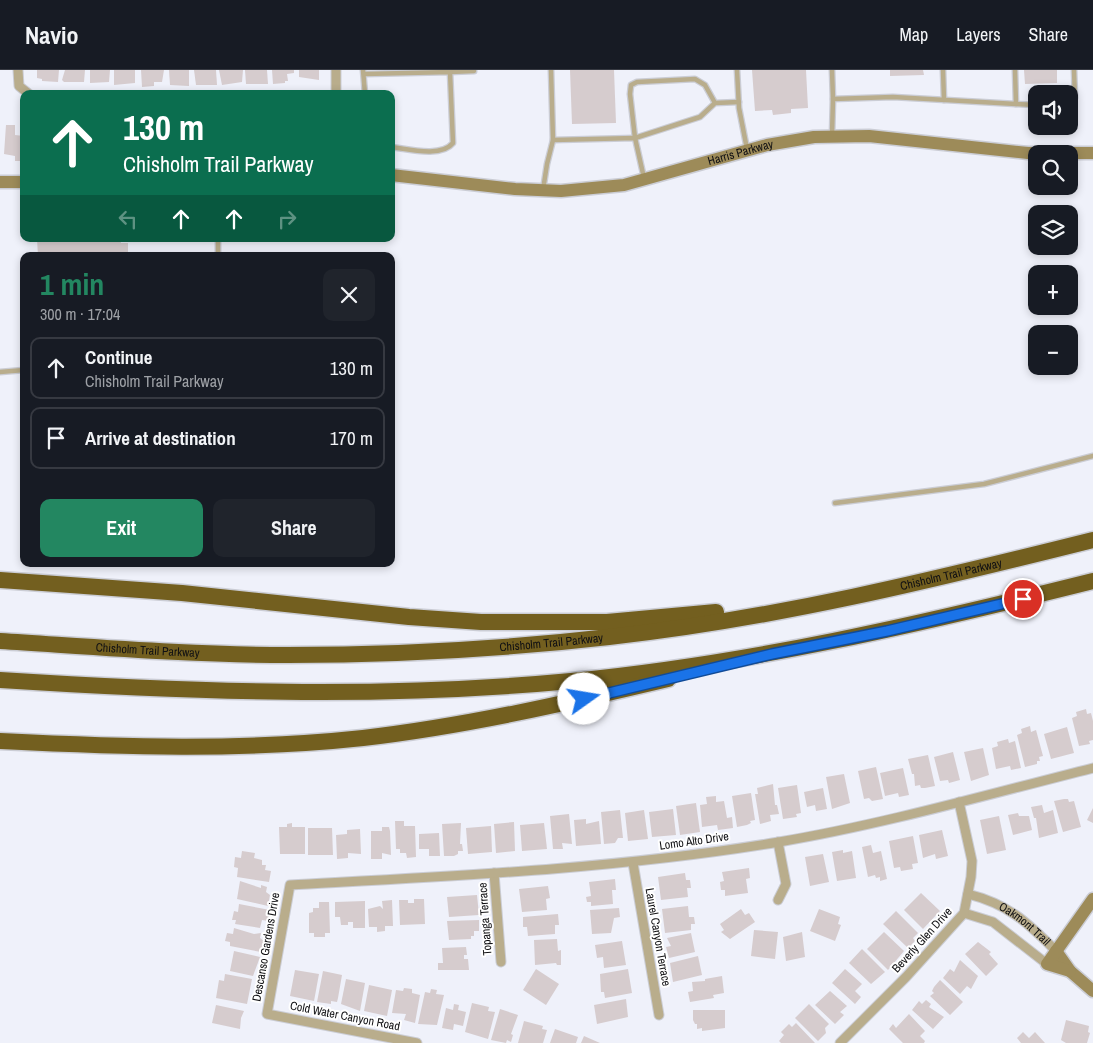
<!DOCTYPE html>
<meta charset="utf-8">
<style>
:root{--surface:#171b24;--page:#20242c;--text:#f1f3f6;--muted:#9ea1a6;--line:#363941;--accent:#238761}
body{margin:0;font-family:"Archivo Narrow",sans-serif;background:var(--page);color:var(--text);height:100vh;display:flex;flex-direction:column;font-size:19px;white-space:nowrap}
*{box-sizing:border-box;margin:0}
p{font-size:16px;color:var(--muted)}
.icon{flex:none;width:28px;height:28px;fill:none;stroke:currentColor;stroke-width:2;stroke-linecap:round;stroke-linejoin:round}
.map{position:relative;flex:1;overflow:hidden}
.details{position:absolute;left:20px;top:182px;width:375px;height:315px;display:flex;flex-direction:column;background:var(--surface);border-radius:10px;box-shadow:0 2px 8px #0003}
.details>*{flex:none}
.banner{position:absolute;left:20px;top:20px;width:375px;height:152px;border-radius:10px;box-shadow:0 2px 8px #0003;background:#0b6e4f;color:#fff;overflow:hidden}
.controls{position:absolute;left:1028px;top:15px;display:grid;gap:10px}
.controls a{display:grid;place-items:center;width:50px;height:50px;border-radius:10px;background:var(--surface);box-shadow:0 2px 8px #0003;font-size:25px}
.pin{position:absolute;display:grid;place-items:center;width:42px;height:42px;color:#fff;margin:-21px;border:2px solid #fff;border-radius:50%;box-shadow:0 1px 5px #0007}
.me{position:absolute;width:55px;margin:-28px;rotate:77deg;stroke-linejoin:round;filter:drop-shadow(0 0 4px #0008)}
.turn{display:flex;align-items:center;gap:18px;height:105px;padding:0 20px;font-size:22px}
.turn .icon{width:65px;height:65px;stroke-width:2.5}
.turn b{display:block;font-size:35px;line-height:42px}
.lanes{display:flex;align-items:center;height:48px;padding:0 20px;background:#0003;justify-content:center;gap:25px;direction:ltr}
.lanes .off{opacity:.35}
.round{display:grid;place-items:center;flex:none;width:52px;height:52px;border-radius:10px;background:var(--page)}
.head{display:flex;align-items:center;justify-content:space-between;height:85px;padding:0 20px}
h1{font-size:30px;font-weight:700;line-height:38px;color:var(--accent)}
.button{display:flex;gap:10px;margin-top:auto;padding:10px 20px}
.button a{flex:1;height:58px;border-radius:10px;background:var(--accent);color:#fff;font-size:20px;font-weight:700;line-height:58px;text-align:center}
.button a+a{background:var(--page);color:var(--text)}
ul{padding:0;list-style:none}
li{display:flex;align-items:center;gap:15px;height:62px;margin:0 10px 8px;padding:0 10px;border:2px solid var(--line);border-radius:10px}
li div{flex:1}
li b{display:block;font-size:19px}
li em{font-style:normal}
header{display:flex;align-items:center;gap:30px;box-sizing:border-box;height:70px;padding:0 25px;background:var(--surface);border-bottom:1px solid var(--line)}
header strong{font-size:24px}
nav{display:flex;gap:28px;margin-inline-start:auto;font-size:18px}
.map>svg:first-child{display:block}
</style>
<header>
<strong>Navio</strong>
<nav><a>Map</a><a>Layers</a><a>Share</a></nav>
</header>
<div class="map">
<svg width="1093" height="973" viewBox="0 0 1093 973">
<rect width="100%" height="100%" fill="#eff1fa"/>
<g fill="#d6ccce">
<polygon points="37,0 59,0 58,12 42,11 42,9 37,8"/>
<polygon points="65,0 85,0 84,12 64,12 62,10"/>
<polygon points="90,0 110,0 109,12 90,13"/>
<polygon points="114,0 135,0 135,13 114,15"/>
<polygon points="141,0 164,0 162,12 154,12 154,16 142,17"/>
<polygon points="169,0 189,0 189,16 170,15"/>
<polygon points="194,0 216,0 217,15 196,15"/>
<polygon points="219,0 243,0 242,12 222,15"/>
<polygon points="245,0 267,0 268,14 246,14"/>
<polygon points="272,0 294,0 294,3 287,4 288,11 285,11 285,13 273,14"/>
<polygon points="299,0 319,0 319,10 299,7"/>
<polygon points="570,0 614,0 616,53 572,54"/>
<polygon points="752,0 806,0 808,38 791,39 791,43 773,45 772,40 755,41"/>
<polygon points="890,0 923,0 924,5 890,6"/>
<polygon points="1024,0 1057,0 1057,13 1025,14"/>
<polygon points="6,55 15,55 15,65 24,66 23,91 15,91 15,86 4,84"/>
<polygon points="37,169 120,169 121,173 128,173 128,186 38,186"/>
<polygon points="1086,639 1087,644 1091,643 1093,651 1093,670 1089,671 1090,674 1079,676 1072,648 1077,646 1076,642"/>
<polygon points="1030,656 1031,662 1036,660 1043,686 1039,687 1040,691 1037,691 1037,694 1025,697 1017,665 1022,663 1021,659"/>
<polygon points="1067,657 1074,683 1051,689 1044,664"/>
<polygon points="1008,669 1009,673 1015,671 1021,698 1011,700 1010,696 996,699 992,678 998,676 997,672"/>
<polygon points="983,678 989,705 971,711 964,682"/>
<polygon points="953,682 960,710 949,713 948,710 940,711 934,687"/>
<polygon points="928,685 935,716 925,718 921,718 920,715 915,716 914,704 912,704 908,689"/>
<polygon points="876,697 883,729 872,731 869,728 864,729 858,701"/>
<polygon points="903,698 909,725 899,727 898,723 885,726 880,703"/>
<polygon points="844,704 850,733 832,739 826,707"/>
<polygon points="773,714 775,735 777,735 779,744 770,745 771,751 760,754 755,724 758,724 757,718"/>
<polygon points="797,715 801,743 796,744 797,747 783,749 778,718"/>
<polygon points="823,718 827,739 816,741 815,735 807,737 804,722"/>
<polygon points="751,723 755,750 750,751 751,753 747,755 737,757 732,726"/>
<polygon points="716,726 716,732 724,731 727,748 732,747 733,758 718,760 717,755 702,757 700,735 707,734 706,727"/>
<polygon points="1064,729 1068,729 1069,732 1074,731 1081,757 1063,762 1054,731"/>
<polygon points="696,733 700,762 680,765 676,736"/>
<polygon points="1042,735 1044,743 1053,740 1058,763 1039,768 1036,748 1034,748 1031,737"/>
<polygon points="1093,738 1093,753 1087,750"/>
<polygon points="673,739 676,765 652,767 649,742"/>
<polygon points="620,740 623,768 618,768 615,773 604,774 601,742"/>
<polygon points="644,740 648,769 628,771 625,743"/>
<polygon points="1018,743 1019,746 1029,746 1032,760 1013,765 1008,745"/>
<polygon points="569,744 572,774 562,773 563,779 553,779 550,746"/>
<polygon points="999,746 1006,780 987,784 980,750"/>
<polygon points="586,749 586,754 599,751 601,774 576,776 574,750"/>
<polygon points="395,751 404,751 404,756 415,756 416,787 407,788 406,783 400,783 400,779 396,779"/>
<polygon points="514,752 515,781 496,783 494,754"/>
<polygon points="292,753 292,757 305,757 305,784 280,784 279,757 287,757 287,754"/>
<polygon points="461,753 460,774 462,774 463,781 458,781 458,784 454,786 444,786 442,754"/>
<polygon points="544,753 547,779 522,781 520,755"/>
<polygon points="491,756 492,782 468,784 466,758"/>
<polygon points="382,757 389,757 390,761 391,785 382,783 382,789 371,789 371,761 382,761"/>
<polygon points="308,758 332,758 333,785 308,785"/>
<polygon points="360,759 361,784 348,783 348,788 337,789 336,765 347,764 347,760"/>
<polygon points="942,760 948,786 936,789 935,784 923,788 919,765"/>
<polygon points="439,763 440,786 429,786 429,779 419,779 419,764"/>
<polygon points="913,766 918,793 912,794 913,799 901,801 900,797 894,798 889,771"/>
<polygon points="871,775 873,783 881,781 887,809 880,811 880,807 876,808 875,805 868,807 862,777"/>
<polygon points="843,780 843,783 852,781 856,808 837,811 832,782"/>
<polygon points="242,781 255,783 254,788 262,790 262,795 266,795 265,800 271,801 269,812 237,807 238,798 234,797 235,787 241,788"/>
<polygon points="823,784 829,812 810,816 805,787"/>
<polygon points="749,798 750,808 746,809 748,823 725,826 725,820 721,820 720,812 724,811 722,802"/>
<polygon points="685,803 686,810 690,810 691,818 687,818 688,827 661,830 658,807"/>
<polygon points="615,809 616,820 612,820 613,834 591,836 591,832 587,832 586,827 591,826 589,812"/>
<polygon points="240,811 261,818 261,815 267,817 266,822 270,825 268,836 237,829"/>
<polygon points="548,816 550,828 546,829 547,840 522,842 519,819"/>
<polygon points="921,823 940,841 923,859 904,840"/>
<polygon points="477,825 479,845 449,847 447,827"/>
<polygon points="414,829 424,829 425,854 400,855 399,830 408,830 408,833 414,833"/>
<polygon points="392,830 393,856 385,856 385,861 377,862 377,857 369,857 368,839 380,836 383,839 382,831"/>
<polygon points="365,831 365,858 353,858 353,852 348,852 348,855 341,855 340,847 335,847 335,832"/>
<polygon points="319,832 329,832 330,863 325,863 325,867 314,867 314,863 309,863 309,843 313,842 313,838 319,838"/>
<polygon points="239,834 270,840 268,851 262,850 260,858 235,854 236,850 232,850 234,841 238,842"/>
<polygon points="688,836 689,847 694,847 695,854 691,854 691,860 665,863 662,839"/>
<polygon points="619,838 620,847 614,848 611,863 592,864 590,840"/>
<polygon points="741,839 745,845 749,843 755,852 730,869 721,862 724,860 720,854"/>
<polygon points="819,839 840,847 838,854 841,855 835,871 810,861"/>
<polygon points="896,841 918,863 913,868 915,871 908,878 883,854"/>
<polygon points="558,844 559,855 555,855 555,864 528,866 527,857 523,857 523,847"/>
<polygon points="479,850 479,861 474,861 474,866 471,866 471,869 449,870 447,851"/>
<polygon points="234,858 254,864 261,863 260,868 264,871 261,882 230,876 230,872 225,871 227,863 233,864"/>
<polygon points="754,860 778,862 775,889 751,886"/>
<polygon points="802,862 805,887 786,891 783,867"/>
<polygon points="884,862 904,881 888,900 867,879"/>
<polygon points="691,863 695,882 669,888 666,877 671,876 667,868"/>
<polygon points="557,869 558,881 561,880 561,895 557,895 556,893 535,895 534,870"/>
<polygon points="622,871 626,895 604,898 603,887 597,888 595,875"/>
<polygon points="978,872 991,882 989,884 998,894 986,906 965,884"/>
<polygon points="466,877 467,885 464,885 464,889 468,889 469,900 438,900 438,893 443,893 442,878"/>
<polygon points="862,879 885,902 871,914 849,893"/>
<polygon points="234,881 260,887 253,906 230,901"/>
<polygon points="698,886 702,905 673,912 670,893"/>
<polygon points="960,890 978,906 971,919 967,916 960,924 943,908 950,899 954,902"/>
<polygon points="536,899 559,914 546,935 523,920"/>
<polygon points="628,899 632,923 605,928 604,922 601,922 600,904"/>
<polygon points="845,899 862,914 855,921 861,927 855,934 832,913"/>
<polygon points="295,900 319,904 314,931 290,926"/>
<polygon points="323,901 342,905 338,928 337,932 331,931 331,934 317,932"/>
<polygon points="225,904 252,909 247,934 216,928 219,910 224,911"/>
<polygon points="722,906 724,923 713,925 714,928 690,932 688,922 693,921 692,912 705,911 705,909"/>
<polygon points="346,909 365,913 360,941 341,934"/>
<polygon points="940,910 963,932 950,945 930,926 934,923 932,921 934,917"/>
<polygon points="369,915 392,920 387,946 364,941"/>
<polygon points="404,918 412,919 412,923 420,925 415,953 404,950 406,944 392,943 396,920 403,921"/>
<polygon points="431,919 437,920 436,924 444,925 437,955 418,954 425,922 430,923"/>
<polygon points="830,921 847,936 840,942 844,945 835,954 815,935"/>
<polygon points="626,929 628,947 597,954 594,935"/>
<polygon points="926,930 931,934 929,937 944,947 933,959 912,940 919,931 922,934"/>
<polygon points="472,933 489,937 488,941 495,942 488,969 465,962"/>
<polygon points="454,934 459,935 458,940 466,942 463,956 454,954 453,960 442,958 446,938 453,940"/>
<polygon points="809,934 829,954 825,958 826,963 818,971 795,948"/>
<polygon points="216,935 244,941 241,948 240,959 212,953"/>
<polygon points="500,939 518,945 511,964 513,965 511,972 507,970 506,973 491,970"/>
<polygon points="693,940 725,940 725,958 702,961 702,958 697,959 697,954 695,954 693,950"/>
<polygon points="909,944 925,961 920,966 925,971 924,973 903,973 889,959 893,954 896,958"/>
<polygon points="1066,950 1089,956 1088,962 1090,963 1087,973 1066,973 1061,970"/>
<polygon points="524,951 543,956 542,959 547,960 543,973 518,973"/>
<polygon points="796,953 815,973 781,973 779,971 784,965 781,962 789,954 792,957"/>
<polygon points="555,959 578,967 576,973 550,973"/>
<polygon points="1023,962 1029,968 1035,962 1045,973 1021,973 1017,968"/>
<polygon points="584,966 600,973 581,973"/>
</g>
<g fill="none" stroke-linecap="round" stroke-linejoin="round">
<defs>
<g id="lane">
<polyline points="363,0 365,24"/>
<polyline points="737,0 739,38 747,79"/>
<polyline points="832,0 833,29"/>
<polyline points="943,0 944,30"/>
<polyline points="450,2 474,1"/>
<path d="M364 4 450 2 453 73C441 88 408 79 391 77"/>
<polyline points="715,33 705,15 695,9 637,12 631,15 630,24 635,68 700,47 715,33 739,32"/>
<polyline points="1016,34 1036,35"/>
<polyline points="1069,34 1075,28 1074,0"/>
<polyline points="832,65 833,29 893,27 1016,34 1015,0"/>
<polyline points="553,70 635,68 644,108"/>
<polyline points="543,120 547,94 553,70 551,0"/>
<polyline points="218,169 218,186"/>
<polyline points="0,302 24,300"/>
<polyline points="835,433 984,414 1093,386"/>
</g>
<g id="street">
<polyline points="18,0 19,16 29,24"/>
<polyline points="336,0 336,24"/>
<polyline points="633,793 659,945"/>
<polyline points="494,803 501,892"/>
<path id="s1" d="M968 824C1008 834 1027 852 1056 881"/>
<polyline points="778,830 786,814 778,772"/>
<polyline points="964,843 993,852 1047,894"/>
<path d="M417 973 267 944 290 815C453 806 617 799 779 772 885 754 989 724 1093 698"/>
<polyline points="840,973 906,907 964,843 971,807 972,791 959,732"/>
</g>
<g id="secondary">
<path id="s2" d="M391 105 515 119 561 121 624 115 767 75 814 67 869 66 1028 83H1093"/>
<polyline points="0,112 24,112"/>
<polyline points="1056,881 1070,901 1093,921"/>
<polyline points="1070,901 1047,894 1093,829"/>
</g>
<g id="highway">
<polyline points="0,510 182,523 409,547 481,552 607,552 716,542"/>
<path id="s3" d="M0 571C96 577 192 585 288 585 395 585 503 579 609 567 774 549 933 510 1093 470"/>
<path d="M0 610C190 622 380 629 571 611 748 594 921 554 1093 511"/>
<path d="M0 671C121 677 242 681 363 668 466 656 567 633 668 609"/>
</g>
</defs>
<use href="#lane" stroke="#cbcdd5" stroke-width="7"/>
<use href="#street" stroke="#cbcdd5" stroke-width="11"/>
<use href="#secondary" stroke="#cbcdd5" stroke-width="15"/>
<use href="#highway" stroke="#cbcdd5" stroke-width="19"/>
<use href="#lane" stroke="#b9ad8c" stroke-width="4.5"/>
<use href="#street" stroke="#b9ad8c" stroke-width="9"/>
<use href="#secondary" stroke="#9d8b59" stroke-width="12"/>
<use href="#highway" stroke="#735f1f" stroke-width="16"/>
</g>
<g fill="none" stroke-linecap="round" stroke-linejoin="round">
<defs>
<polyline id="route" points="584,629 772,584 887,561 1023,529"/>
</defs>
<use href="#route" stroke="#114b97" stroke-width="12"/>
<use href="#route" stroke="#1a73e8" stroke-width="9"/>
</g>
<g text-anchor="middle" stroke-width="4" stroke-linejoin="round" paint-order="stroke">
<g font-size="12" fill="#101013" stroke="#fff">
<text dy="4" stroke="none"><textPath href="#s2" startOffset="355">Harris Parkway</textPath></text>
<text dy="4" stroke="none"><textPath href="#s3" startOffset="958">Chisholm Trail Parkway</textPath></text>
<text dy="4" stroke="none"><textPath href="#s3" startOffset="552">Chisholm Trail Parkway</textPath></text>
<text dy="4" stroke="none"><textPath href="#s3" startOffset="148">Chisholm Trail Parkway</textPath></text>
<text transform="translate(694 771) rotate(-8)" y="4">Lomo Alto Drive</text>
<text transform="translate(485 849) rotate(-94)" y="4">Topanga Terrace</text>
<text dy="4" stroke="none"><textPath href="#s1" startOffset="65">Oakmont Trail</textPath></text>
<text transform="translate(658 867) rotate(80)" y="4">Laurel Canyon Terrace</text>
<text transform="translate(922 870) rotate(-48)" y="4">Beverly Glen Drive</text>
<text transform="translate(266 877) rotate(-80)" y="4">Descanso Gardens Drive</text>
<text transform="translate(345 946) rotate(11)" y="4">Cold Water Canyon Road</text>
</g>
</g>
</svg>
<div class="controls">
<a><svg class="icon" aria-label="sound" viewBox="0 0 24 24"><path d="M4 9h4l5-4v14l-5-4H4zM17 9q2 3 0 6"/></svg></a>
<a><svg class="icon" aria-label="search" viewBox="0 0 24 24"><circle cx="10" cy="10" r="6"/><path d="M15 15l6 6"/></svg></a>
<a><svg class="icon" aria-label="layers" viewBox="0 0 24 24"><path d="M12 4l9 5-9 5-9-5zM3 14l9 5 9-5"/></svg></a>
<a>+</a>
<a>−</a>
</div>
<div class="pin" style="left:1023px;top:529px;background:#d93025"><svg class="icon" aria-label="arrive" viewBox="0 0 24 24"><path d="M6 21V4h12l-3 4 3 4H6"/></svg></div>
<svg class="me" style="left:584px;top:629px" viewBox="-20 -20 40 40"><circle r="19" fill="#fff"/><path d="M0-13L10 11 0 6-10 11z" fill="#1a73e8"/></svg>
<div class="banner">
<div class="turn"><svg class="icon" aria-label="ahead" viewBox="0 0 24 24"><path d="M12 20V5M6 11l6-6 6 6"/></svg><div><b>130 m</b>Chisholm Trail Parkway</div></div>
<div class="lanes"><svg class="icon off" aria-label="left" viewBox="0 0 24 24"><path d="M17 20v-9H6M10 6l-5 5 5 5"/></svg><svg class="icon" aria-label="ahead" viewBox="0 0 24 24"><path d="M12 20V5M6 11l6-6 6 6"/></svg><svg class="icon" aria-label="ahead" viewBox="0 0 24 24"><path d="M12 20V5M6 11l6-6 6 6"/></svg><svg class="icon off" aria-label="right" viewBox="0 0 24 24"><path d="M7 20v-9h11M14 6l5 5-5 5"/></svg></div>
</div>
<section class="details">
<div class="head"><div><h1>1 min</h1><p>300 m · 17:04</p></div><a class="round"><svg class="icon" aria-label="close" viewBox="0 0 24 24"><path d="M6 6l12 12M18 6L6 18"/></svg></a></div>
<ul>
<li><svg class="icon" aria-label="ahead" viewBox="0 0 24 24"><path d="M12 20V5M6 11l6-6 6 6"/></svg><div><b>Continue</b><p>Chisholm Trail Parkway</p></div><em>130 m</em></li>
<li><svg class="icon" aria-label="arrive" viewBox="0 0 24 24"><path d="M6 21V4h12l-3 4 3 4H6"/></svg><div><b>Arrive at destination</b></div><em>170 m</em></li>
</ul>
<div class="button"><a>Exit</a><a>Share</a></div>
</section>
</div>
